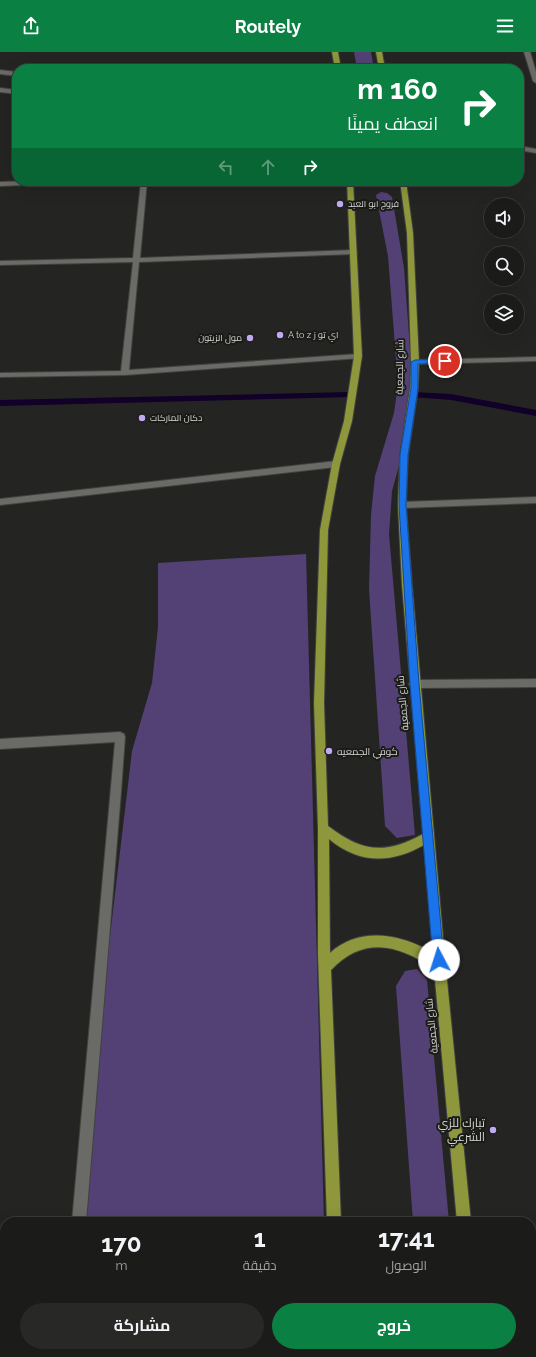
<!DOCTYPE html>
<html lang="ar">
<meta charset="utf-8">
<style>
:root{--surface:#1b1c1a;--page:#282927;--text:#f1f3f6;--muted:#a0a1a2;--line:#393a39;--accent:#0b8043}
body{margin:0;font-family:Raleway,Cairo,sans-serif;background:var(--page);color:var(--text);direction:rtl;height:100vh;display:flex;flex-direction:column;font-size:15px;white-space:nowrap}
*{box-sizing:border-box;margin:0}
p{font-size:13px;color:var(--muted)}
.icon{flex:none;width:22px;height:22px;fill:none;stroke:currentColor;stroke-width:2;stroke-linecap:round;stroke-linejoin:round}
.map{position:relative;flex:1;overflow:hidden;direction:ltr}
.side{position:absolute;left:0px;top:1165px;width:536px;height:140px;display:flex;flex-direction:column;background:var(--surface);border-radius:16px 16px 0 0;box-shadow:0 4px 16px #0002,0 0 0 1px var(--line);direction:rtl}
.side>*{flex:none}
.banner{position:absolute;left:12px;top:12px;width:512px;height:122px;border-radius:16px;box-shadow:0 4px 16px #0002,0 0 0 1px var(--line);direction:rtl;background:#0b8043;color:#fff;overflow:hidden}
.tools{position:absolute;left:484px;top:146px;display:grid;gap:8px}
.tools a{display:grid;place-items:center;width:40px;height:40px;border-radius:50%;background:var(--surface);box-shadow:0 4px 16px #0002,0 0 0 1px var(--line);font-size:20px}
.pin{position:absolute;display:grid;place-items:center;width:34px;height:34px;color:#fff;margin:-17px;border:2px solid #fff;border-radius:50%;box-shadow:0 1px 4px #0007}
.me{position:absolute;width:44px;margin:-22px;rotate:355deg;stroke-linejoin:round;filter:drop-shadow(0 0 3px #0008)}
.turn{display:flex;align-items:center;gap:14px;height:84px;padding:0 20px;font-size:18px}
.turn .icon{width:52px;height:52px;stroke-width:2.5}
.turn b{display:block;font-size:28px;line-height:34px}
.lanes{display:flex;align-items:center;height:38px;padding:0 20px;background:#0003;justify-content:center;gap:20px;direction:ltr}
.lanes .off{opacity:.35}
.eta{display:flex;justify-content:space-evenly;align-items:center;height:68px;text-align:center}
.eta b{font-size:24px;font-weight:700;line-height:28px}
.action{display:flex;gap:8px;margin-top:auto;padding:8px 20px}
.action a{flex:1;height:46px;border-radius:24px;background:var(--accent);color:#fff;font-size:16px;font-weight:700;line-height:46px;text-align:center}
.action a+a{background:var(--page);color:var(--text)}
header{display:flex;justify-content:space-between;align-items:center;height:52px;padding:0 20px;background:var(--accent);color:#fff;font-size:18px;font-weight:700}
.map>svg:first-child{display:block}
</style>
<header><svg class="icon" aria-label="menu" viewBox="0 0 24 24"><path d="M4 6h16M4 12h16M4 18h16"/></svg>Routely<svg class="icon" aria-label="share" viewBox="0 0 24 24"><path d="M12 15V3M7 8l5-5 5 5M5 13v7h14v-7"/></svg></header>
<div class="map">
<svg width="536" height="1305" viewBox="0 0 536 1305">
<rect width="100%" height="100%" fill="#242522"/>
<g fill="#534175">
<polygon points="354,0 371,0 374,17 357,17"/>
<polygon points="381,140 387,141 392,145 404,216 412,324 400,410 392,439 389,482 415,783 397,786 385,774 369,537 371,463 375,424 394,361 398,333 388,204 376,143"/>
<polygon points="306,502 324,1170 76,1170 132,699 152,631 158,575 158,511"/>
<polygon points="417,917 427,928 449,1170 413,1170 396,934 405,919"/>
<polygon points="60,1300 327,1300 328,1305 59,1305"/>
<polygon points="422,1300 461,1300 462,1305 423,1305"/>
</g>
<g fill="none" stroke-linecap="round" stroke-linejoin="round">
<g fill="#110028" fill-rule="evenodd">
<polygon points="350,340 353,341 353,345 0,354 0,348"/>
<polygon points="414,340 451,342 536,358 536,364 451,348 411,345 411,341"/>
</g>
<defs>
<g id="minor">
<polygon points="524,0 530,0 536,20 536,31 533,29"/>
<polygon points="519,94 536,97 536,101 519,98"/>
<polygon points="30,129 81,129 78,131 0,134 0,130"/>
<polygon points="141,129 147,129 140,206 354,198 357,200 354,202 139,210 129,318 358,302 361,302 361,306 125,323 0,325 0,321 121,319 133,210 0,213 0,209 133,206"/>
<polygon points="536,305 536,309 415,312 411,310 415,308"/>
<polygon points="536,445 536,451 402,456 398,453 402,450"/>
<polygon points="536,627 536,635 414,636 411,635 409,632 411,629 414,628"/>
<polygon points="120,680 124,682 125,685 121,740 86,1170 72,1170 115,690 0,697 0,687"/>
<rect x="60" y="1300" width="14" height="5"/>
</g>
<g id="tertiary">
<polygon points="0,18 17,20 17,24 0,22"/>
<polygon points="0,36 17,38 17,42 0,40"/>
<polygon points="336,409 340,412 336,415 0,453 0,447"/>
</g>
<g id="primary">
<polygon points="332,0 338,0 341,17 335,17"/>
<polygon points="376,0 382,0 385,17 379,17"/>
<path d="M347 129H353L362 304 352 369 340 412 328 478 324 651 328 774C362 800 385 803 423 782L402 533 398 453 400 403 410 336 411 310 407 181 400 129H406L413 181 419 310 418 336 408 403 406 453 412 533 445 908 471 1170H457L434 917C398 892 363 884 331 918L341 1170H327L318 903V776L314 651 320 478 332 412 344 369 354 304ZM329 787C359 812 391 812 424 793L433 901C401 882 360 874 330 901Z"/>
<rect x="332" y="1300" width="14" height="5"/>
<polygon points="470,1300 484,1300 485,1305 471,1305"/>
</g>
</defs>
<use href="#minor" stroke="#41423f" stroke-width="2"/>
<use href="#tertiary" stroke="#41423f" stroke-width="2"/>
<use href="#primary" stroke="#41423f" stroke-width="2"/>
<use href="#minor" fill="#6a6b67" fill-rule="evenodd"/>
<use href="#tertiary" fill="#6a6b67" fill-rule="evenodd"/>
<use href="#primary" fill="#8e973c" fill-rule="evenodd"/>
</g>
<polygon fill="#1a73e8" stroke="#114b97" points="445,307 448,309 447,311 418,312 418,336 408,403 406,453 419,632 444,908 443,911 439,913 435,911 433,908 410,632 399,453 400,403 411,336 411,310 415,308"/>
<g fill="#c0a8f3" stroke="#1b1b18" stroke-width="1.5">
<circle cx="340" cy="152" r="4"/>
<circle cx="280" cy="283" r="4"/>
<circle cx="250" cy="286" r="4"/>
<circle cx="142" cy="366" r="4"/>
<circle cx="329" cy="699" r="4"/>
<circle cx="493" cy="1078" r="4"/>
</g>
<g text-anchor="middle" stroke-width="4" stroke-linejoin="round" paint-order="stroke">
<g font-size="9" fill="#d5d5d3" stroke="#1b1b18" text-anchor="start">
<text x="348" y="155">فروج ابو العبد</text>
<text x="288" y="286">A to z اي تو ز</text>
<text x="242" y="289" text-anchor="end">مول الزيتون</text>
<text x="150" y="369">دكان الماركات</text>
</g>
<g font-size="10" fill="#d5d5d3" stroke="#1b1b18">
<text transform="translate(399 315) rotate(-89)" y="4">شارع الجمعية</text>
<text transform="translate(402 651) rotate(-95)" y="4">شارع الجمعية</text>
<text transform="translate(431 974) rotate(-96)" y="4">شارع الجمعية</text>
</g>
<g font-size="10" fill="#d5d5d3" stroke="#1b1b18" text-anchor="start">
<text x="337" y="703">كوفي الجمعيه</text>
</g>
<g font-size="12" fill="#d5d5d3" stroke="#1b1b18" text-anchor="end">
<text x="485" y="1075">تبارك للزي<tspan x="485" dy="14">الشرعي</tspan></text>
</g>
</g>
</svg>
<div class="tools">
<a><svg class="icon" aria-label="sound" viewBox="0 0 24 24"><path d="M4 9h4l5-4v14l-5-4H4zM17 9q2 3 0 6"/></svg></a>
<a><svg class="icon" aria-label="search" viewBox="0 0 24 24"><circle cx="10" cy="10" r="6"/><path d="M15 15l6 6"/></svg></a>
<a><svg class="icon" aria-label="layers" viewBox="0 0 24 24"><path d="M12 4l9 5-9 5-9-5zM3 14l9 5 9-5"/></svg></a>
</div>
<div class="pin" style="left:445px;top:309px;background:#d93025"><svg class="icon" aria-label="arrive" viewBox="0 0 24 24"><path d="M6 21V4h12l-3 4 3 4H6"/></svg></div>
<svg class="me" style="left:439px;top:908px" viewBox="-20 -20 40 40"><circle r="19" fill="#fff"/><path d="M0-13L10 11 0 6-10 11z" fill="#1a73e8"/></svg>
<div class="banner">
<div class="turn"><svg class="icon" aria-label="right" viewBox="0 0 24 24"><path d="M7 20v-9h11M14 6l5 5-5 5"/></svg><div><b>160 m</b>انعطف يمينًا</div></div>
<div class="lanes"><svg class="icon off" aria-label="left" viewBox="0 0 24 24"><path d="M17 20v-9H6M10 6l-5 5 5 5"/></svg><svg class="icon off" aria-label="ahead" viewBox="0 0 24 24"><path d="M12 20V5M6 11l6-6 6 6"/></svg><svg class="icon" aria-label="right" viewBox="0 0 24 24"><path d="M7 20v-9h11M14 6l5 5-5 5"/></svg></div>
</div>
<section class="side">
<div class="eta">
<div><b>17:41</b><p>الوصول</p></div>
<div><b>1</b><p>دقيقة</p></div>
<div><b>170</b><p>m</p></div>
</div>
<div class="action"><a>خروج</a><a>مشاركة</a></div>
</section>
</div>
